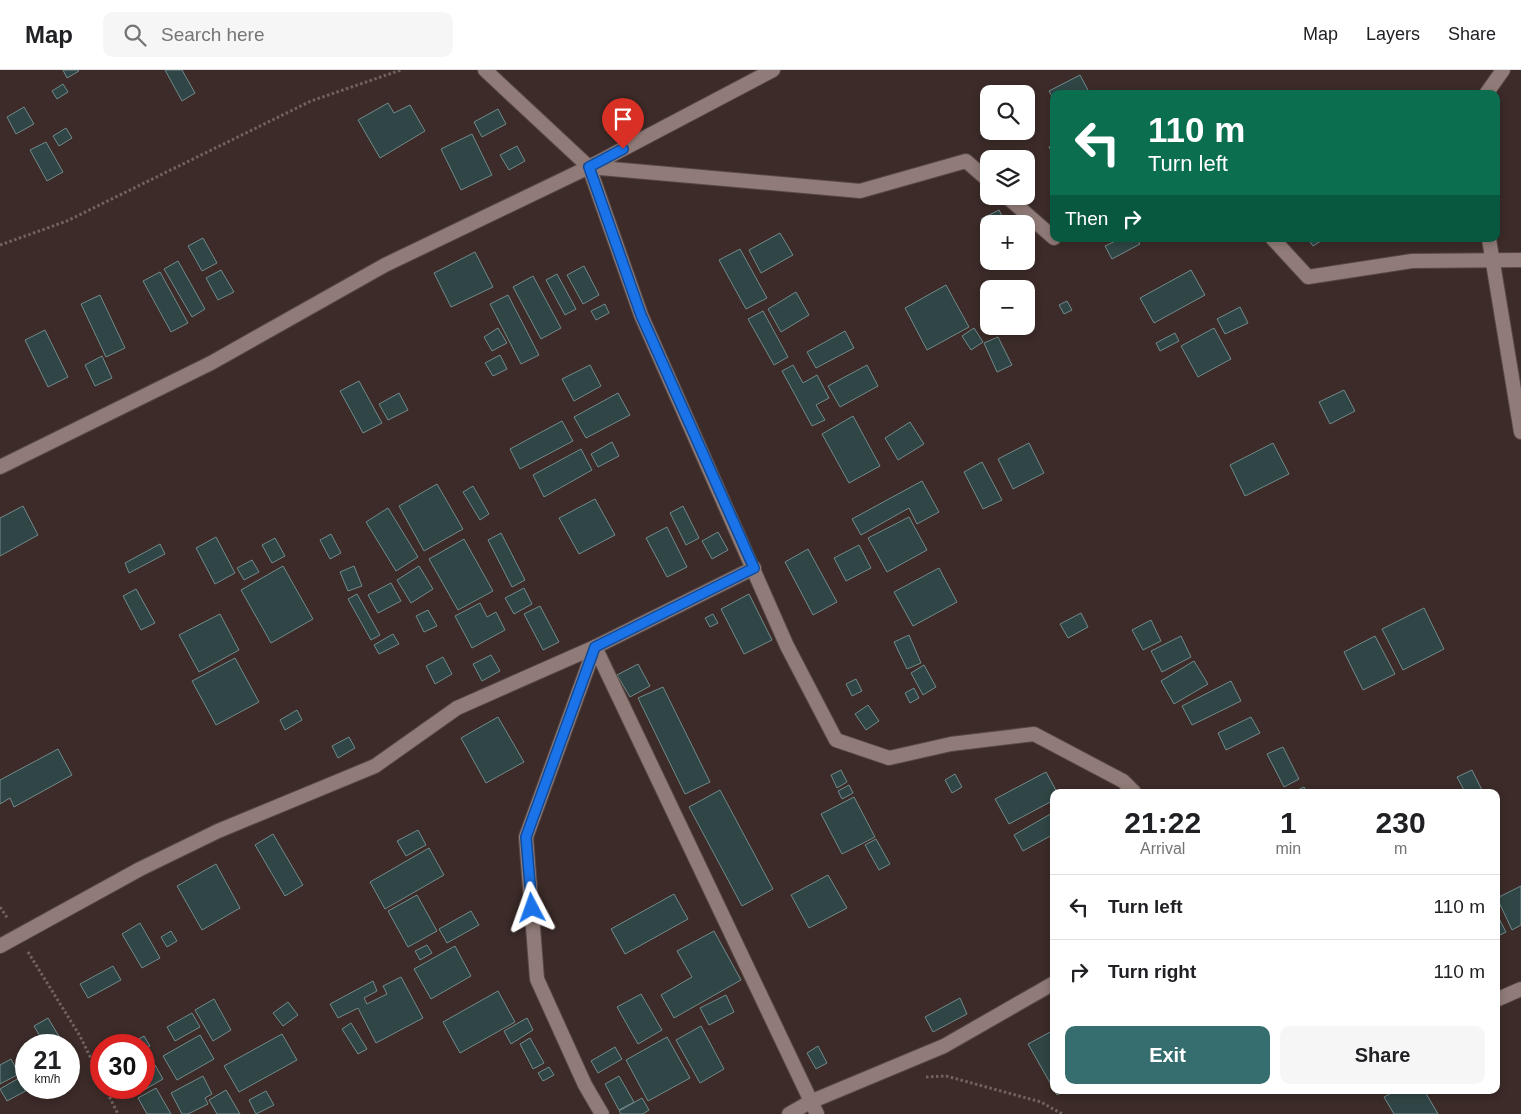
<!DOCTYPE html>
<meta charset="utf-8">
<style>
:root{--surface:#fff;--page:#f6f6f6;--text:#202124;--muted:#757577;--line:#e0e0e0;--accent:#366e70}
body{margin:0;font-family:Helvetica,sans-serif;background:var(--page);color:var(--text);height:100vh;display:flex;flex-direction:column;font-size:19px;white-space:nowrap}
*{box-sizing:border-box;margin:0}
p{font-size:16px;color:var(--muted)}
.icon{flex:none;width:28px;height:28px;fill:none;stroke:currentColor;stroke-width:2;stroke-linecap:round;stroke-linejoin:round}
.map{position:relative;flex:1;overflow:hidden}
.details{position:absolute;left:1050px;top:719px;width:450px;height:305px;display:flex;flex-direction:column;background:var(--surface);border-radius:10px;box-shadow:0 2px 8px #0003}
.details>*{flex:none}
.hud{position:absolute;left:1050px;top:20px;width:450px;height:152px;border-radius:10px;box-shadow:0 2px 8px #0003;background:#0b6e4f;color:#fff;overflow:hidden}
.tools{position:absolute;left:980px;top:15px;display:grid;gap:10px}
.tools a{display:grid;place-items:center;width:55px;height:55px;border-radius:10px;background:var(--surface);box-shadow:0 2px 8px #0003;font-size:25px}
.speed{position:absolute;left:15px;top:964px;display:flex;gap:10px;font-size:25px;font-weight:700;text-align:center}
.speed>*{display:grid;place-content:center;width:65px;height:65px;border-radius:50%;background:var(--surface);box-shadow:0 2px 8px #0003;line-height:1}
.speed small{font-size:12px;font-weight:400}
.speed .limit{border:8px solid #d22;background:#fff;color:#111}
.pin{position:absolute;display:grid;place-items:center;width:42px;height:42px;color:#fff;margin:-51px -21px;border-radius:50% 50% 50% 0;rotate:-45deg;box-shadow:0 0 5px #0007}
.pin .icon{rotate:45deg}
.me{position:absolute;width:55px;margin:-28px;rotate:356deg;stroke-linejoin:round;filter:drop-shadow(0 0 4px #0008)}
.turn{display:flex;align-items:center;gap:18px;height:105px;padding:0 15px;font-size:22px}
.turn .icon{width:65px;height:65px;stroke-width:2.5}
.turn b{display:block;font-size:35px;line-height:42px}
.then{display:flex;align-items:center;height:48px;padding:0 15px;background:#0003;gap:10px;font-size:19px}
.eta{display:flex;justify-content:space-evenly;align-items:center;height:85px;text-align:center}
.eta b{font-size:30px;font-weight:600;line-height:35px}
.primary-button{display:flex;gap:10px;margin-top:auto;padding:10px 15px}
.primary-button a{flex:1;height:58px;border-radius:10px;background:var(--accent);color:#fff;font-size:20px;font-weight:600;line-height:58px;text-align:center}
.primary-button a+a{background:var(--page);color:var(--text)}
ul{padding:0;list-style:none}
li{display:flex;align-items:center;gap:15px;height:65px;padding:0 15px;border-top:1px solid var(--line)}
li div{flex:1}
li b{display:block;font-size:19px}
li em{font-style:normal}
header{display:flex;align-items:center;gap:30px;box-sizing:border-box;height:70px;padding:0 25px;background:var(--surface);border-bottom:1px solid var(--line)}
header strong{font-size:24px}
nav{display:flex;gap:28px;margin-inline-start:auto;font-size:18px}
.search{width:350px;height:45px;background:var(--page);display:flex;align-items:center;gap:12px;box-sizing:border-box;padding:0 18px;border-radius:10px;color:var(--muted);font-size:19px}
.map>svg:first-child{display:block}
</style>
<header>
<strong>Map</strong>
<div class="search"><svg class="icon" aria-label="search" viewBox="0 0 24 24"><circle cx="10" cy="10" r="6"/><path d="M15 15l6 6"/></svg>Search here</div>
<nav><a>Map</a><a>Layers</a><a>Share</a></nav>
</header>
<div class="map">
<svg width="1521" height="1044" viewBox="0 0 1521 1044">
<rect width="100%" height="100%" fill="#3c2b28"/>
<g fill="#304545" stroke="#728a8a">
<polygon points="63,0 78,0 79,1 67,8"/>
<polygon points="165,0 182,0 195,23 182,31"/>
<polygon points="1080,5 1090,24 1054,24 1054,30 1049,21"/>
<polygon points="63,14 68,22 57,29 52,21"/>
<polygon points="388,33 394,43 410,35 425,61 380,88 358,50"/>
<polygon points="24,37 34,54 16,64 7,47"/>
<polygon points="498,39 506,54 482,67 474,52"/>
<polygon points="66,58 72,68 59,76 53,66"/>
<polygon points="472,64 492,105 461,120 441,79"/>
<polygon points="46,72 63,102 47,111 30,80"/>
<polygon points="1054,74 1054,86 1049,77"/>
<polygon points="517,76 525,91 509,100 500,85"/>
<polygon points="999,140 1006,154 989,154 989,165 981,149"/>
<polygon points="780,163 793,185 761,203 749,180"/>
<polygon points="203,168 217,193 202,201 188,176"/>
<polygon points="1120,169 1137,169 1140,174 1112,189 1105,176"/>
<polygon points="1308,169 1324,169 1313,176"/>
<polygon points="740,179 767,228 746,239 719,190"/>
<polygon points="475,182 493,217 451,237 434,203"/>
<polygon points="178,191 205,239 192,247 164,199"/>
<polygon points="584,196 599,225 583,234 567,205"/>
<polygon points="221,200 234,222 218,230 206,208"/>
<polygon points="1191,200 1205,225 1154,253 1140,228"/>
<polygon points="160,202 188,253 171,262 143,211"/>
<polygon points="557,204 576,239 565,245 546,210"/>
<polygon points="533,206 561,258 541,269 513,217"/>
<polygon points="946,215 969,257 927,280 905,238"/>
<polygon points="796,222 809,245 781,262 768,239"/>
<polygon points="100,225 125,278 106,287 81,234"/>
<polygon points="508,225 539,285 521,294 490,234"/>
<polygon points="1067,231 1072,240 1064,244 1059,235"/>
<polygon points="605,234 609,243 596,250 591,241"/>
<polygon points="1240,237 1248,253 1225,264 1217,249"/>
<polygon points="763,241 788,287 774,295 748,249"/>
<polygon points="498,258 507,273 492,281 484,267"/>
<polygon points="974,258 983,272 971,280 962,266"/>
<polygon points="1214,258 1231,289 1198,307 1181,276"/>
<polygon points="45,260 68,307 48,317 25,270"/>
<polygon points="845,261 854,278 816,298 807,282"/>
<polygon points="1175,263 1179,271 1160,281 1156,273"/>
<polygon points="998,267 1012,295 997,302 984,273"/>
<polygon points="500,285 507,299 493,306 485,293"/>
<polygon points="102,286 112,308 95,316 85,295"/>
<polygon points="590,295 601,316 574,331 562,309"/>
<polygon points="793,295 803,313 817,305 829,328 816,335 825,350 812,356 782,301"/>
<polygon points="867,295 878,316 840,337 828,316"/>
<polygon points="359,311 382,353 363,363 340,321"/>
<polygon points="1344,320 1355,341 1330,354 1319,332"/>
<polygon points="399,323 408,340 388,350 379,334"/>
<polygon points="618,323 630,345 586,368 574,347"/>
<polygon points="853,346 880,396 849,413 822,364"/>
<polygon points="562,351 573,371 520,399 510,379"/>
<polygon points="910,352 924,374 898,390 885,368"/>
<polygon points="612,372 619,386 598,397 591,384"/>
<polygon points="1029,373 1044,403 1013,419 998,389"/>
<polygon points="1273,373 1289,404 1245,426 1230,395"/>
<polygon points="581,379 592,400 544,427 533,405"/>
<polygon points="982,392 1002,430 983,439 964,402"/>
<polygon points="922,411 939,442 917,454 909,438 861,465 852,449"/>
<polygon points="437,414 463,459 424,481 399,436"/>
<polygon points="473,416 489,444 480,450 463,422"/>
<polygon points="595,429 615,465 579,484 559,448"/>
<polygon points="23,436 38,465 0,486 0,448"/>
<polygon points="683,436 699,468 686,475 670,443"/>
<polygon points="388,438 418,487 396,501 366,452"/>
<polygon points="909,447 927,480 887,502 868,468"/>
<polygon points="667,457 687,497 667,507 646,468"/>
<polygon points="718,462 728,480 712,489 702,471"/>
<polygon points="501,463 525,510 512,517 488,470"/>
<polygon points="331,464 341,483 330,489 320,470"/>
<polygon points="216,467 235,503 215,514 196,478"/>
<polygon points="275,468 285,486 272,493 262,475"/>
<polygon points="464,469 493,521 458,540 429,489"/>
<polygon points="160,474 165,484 129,503 125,493"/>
<polygon points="859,475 871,498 846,511 834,488"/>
<polygon points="808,479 837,532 813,545 785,492"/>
<polygon points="252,490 259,502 244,510 237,498"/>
<polygon points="283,496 313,549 271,573 241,520"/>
<polygon points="354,496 362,516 348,521 340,502"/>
<polygon points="419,496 433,519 411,533 397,510"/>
<polygon points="939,498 957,532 913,556 894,522"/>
<polygon points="391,513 401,531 378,543 368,525"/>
<polygon points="524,518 532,534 514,544 505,528"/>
<polygon points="136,519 155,553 141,560 123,526"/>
<polygon points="357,524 380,565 371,570 348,529"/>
<polygon points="749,524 772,570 744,584 721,539"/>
<polygon points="480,533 487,547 496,542 505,560 472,578 455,546"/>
<polygon points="540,536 559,572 543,580 524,544"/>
<polygon points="1424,538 1444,579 1403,600 1382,559"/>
<polygon points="428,540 437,556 424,562 416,546"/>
<polygon points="1081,543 1088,557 1068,568 1060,554"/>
<polygon points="220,544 239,580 199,602 179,565"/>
<polygon points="713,544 718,553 710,557 705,548"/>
<polygon points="1151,550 1161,571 1143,580 1132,560"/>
<polygon points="393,564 399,574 379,584 374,575"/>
<polygon points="909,565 921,593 907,599 894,572"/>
<polygon points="1181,566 1191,587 1162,602 1151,581"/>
<polygon points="1375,566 1395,604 1363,620 1344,582"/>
<polygon points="491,585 500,601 482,611 473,594"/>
<polygon points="443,587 452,604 435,614 426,596"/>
<polygon points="235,588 259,632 216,655 192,611"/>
<polygon points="1194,591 1208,614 1174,634 1161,611"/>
<polygon points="638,594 650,616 630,627 617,605"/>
<polygon points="924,595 936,617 923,625 911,603"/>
<polygon points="856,609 862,621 852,626 846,614"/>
<polygon points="1231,611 1241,631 1192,655 1182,636"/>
<polygon points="663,617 710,712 685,724 638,628"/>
<polygon points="914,618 919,628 910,633 905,623"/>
<polygon points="868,635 879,651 866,660 855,644"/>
<polygon points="297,640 302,650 285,660 280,650"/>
<polygon points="498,647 524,692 486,713 461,668"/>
<polygon points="1251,647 1260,663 1226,680 1218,663"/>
<polygon points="349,667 355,678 338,688 332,676"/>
<polygon points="1283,677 1299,709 1284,717 1267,684"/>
<polygon points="58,679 72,705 14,737 10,728 0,734 0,710"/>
<polygon points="841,700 847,712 837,718 831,705"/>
<polygon points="1472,700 1482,720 1465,722 1457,707"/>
<polygon points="1046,702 1057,722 1054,722 1054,730 1009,754 995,729"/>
<polygon points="955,704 962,717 952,723 945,710"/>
<polygon points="849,715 853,723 842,729 838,721"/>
<polygon points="1304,717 1307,722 1294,722"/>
<polygon points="720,720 773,819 742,836 689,737"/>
<polygon points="854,727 875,767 842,784 821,744"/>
<polygon points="1054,742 1054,764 1023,781 1014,765"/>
<polygon points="418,760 426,775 406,786 397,771"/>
<polygon points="273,764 303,815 285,826 255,775"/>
<polygon points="876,769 890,794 879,800 865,775"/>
<polygon points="429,778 444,805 385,839 370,812"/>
<polygon points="216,794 240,838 202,860 177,816"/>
<polygon points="828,805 847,838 809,858 791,825"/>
<polygon points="1521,816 1521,855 1512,860 1497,828"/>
<polygon points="674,824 688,849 625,884 611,859"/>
<polygon points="417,825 437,861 408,877 388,841"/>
<polygon points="471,841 479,855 447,873 439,859"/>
<polygon points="1496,843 1506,862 1496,867"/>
<polygon points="140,853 160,888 142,898 122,864"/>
<polygon points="171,861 177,871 167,877 161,867"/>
<polygon points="714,861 741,910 674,948 661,925 692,907 677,881"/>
<polygon points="427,875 432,883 420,890 415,881"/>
<polygon points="455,876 471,906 431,929 414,899"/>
<polygon points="113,896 121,910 88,928 80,914"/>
<polygon points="401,907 423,948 376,973 358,938 338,948 330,934 373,911 377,921 364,928 367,934 387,924 383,916"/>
<polygon points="498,921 515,952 460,983 443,952"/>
<polygon points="641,924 662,960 638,974 617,937"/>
<polygon points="726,925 734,942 709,955 700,938"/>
<polygon points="960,928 967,944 933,962 925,947"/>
<polygon points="214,929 231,960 213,971 195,940"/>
<polygon points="288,932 298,945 283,956 273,943"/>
<polygon points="192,943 200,957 175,971 167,957"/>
<polygon points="48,948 63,973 60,975 45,975 34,956"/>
<polygon points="527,948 533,960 511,974 504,961"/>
<polygon points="351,953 367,979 358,984 342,959"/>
<polygon points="701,956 724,999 700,1013 676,970"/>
<polygon points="1054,960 1054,1020 1066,1020 1057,1025 1028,974"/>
<polygon points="282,964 297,990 239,1022 224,996"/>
<polygon points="200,965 214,989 177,1010 163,986"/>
<polygon points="144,966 150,976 144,979 144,975 128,975"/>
<polygon points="667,967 690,1008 648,1031 626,990"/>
<polygon points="530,968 544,993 533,999 520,974"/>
<polygon points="818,976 827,993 816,999 807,983"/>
<polygon points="615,977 622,989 598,1003 591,991"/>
<polygon points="69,984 77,995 69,1000"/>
<polygon points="11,989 19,1004 0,1014 0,995"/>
<polygon points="155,995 163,1009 137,1024 134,1018 144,1018 144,1001"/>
<polygon points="549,997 554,1005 543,1011 538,1003"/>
<polygon points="24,1005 26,1018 31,1018 7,1031 0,1019"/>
<polygon points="203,1006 212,1024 205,1028 208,1034 188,1044 182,1044 171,1023"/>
<polygon points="619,1006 634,1032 619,1040 605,1014"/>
<polygon points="156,1018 171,1044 147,1044 138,1028"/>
<polygon points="226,1020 240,1044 217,1044 209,1030"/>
<polygon points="1397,1020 1424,1020 1438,1044 1394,1044 1384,1027"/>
<polygon points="266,1021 274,1035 256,1044 249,1030"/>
<polygon points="642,1028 649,1040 643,1044 621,1044 619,1041"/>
</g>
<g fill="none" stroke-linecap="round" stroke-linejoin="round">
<defs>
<g id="minor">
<polyline points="485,0 589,97 860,121 966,91 989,111"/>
<polyline points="1486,24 1503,0"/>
<polyline points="589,97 641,245 787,576 836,670 889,688 951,674 1034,664 1123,711 1134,722"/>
<polyline points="1006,126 1054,168"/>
<polyline points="1273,169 1308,207 1412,191 1521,190"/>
<polyline points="1489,169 1521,362"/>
<polyline points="0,397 211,293 385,195 589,97 773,0"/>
<polyline points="595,577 817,1044"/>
<polyline points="595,577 526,767 537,909 585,1015 602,1044"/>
<polyline points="0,876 140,799 218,761 375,696 457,638 595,577 754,498"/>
<polyline points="1496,930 1521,919"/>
<polyline points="789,1044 810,1032 944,976 1054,913"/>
</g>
</defs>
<use href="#minor" stroke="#574846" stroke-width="16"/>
<g stroke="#726360" stroke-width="3" stroke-dasharray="2.5 2.5" stroke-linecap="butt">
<polyline points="0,175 67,151 311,31 401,0"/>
<polyline points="0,837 8,849"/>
<polyline points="28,882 80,966 101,1009"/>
<polyline points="926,1007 946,1006 1041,1032 1062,1044"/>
<polyline points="105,1018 118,1044"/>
</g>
<use href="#minor" stroke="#907b78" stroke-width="14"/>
</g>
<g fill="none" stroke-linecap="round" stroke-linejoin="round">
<defs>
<polyline id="route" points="532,838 526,767 595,577 754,498 641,245 589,97 623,79"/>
</defs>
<use href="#route" stroke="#114b97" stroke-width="12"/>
<use href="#route" stroke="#1a73e8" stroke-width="9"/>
</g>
</svg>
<div class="tools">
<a><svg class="icon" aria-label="search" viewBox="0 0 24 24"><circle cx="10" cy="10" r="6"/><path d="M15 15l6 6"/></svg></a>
<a><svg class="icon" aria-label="layers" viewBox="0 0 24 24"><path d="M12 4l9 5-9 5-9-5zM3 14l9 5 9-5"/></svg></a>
<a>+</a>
<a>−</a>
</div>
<div class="speed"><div>21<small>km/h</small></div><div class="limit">30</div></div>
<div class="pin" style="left:623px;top:79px;background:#d93025"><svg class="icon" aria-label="arrive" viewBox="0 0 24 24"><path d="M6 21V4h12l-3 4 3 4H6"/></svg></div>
<svg class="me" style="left:532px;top:838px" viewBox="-20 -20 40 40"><path d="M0-17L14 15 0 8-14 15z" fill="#1a73e8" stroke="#fff" stroke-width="4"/></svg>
<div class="hud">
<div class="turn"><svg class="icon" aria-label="left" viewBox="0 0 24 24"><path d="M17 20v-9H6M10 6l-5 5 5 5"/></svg><div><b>110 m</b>Turn left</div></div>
<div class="then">Then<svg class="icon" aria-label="right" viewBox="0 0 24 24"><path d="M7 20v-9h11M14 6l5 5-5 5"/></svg></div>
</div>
<section class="details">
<div class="eta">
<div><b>21:22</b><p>Arrival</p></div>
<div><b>1</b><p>min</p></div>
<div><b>230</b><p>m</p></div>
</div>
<ul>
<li><svg class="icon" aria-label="left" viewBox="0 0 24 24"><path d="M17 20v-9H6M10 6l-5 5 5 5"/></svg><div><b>Turn left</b></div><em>110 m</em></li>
<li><svg class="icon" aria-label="right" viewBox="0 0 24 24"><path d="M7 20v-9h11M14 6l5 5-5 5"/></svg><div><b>Turn right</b></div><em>110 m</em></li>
</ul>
<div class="primary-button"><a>Exit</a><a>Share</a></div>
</section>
</div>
